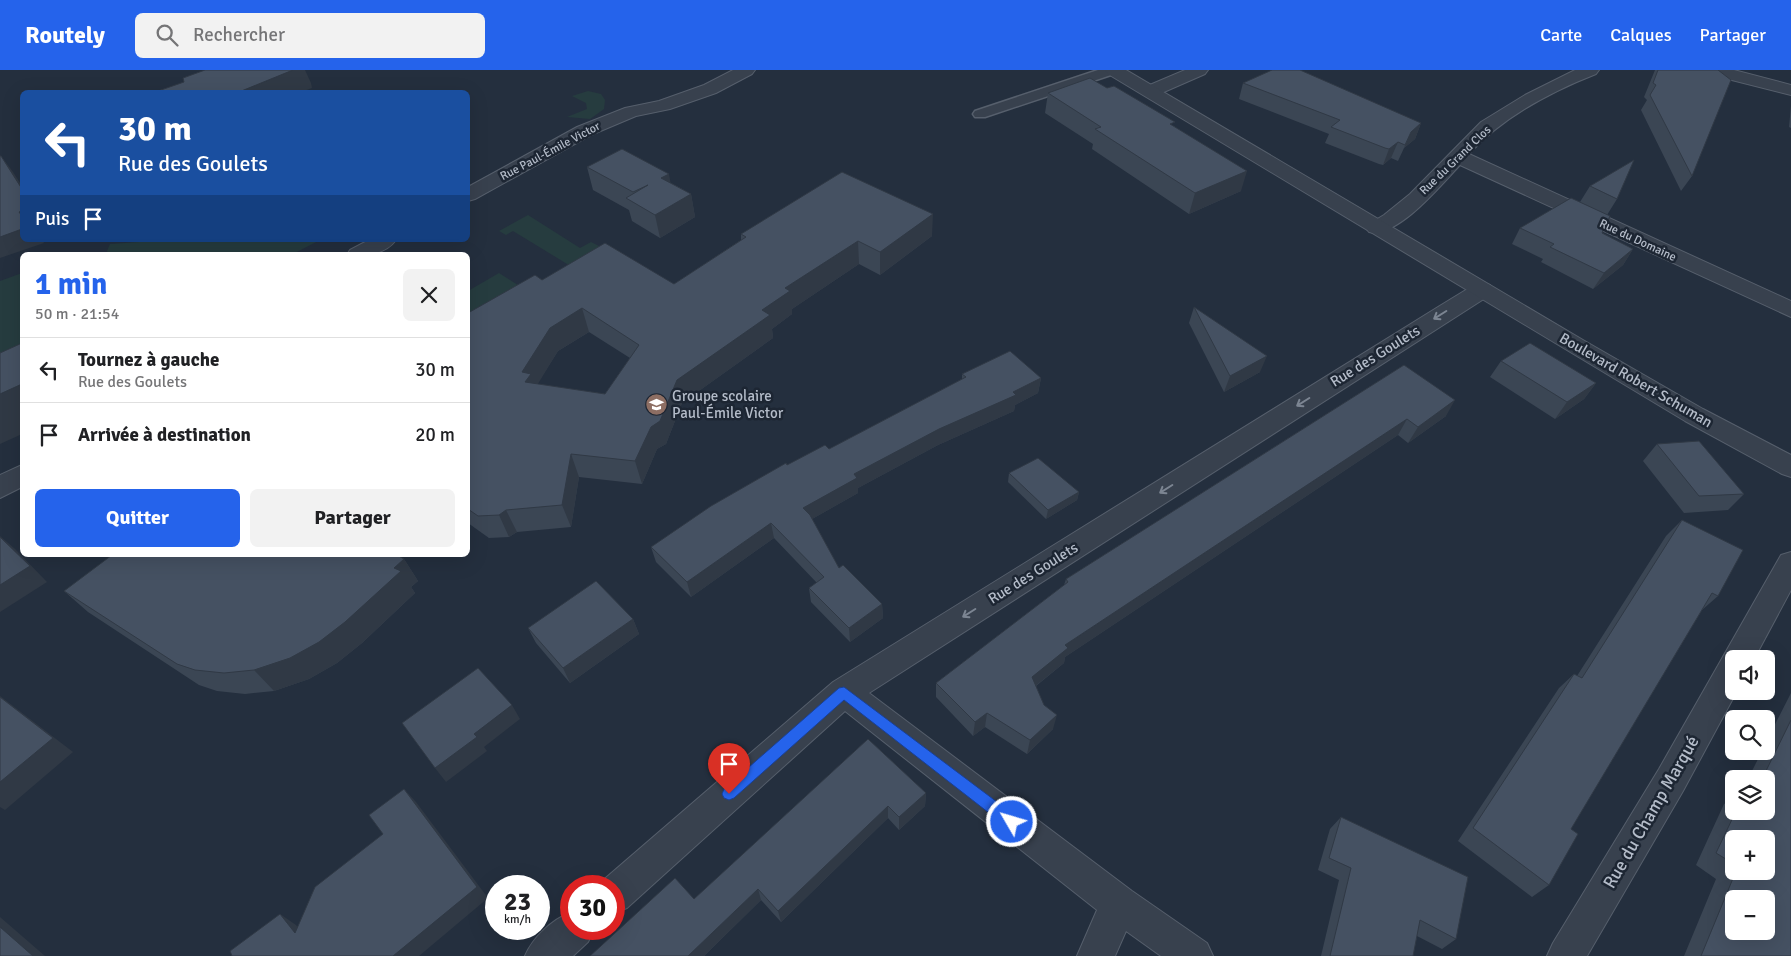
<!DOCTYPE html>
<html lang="fr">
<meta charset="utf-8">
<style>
:root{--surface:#fff;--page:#f2f2f2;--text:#202124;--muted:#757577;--line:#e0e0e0;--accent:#2563eb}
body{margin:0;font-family:Signika,sans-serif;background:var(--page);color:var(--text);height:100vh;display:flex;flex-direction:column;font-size:19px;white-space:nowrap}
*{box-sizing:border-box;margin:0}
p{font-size:16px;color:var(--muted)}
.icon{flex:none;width:28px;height:28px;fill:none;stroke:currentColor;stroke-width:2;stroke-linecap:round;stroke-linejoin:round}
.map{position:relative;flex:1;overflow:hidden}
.side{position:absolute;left:20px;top:182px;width:450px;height:305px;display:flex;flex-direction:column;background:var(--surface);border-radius:8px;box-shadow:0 5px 20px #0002}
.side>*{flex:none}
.hud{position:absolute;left:20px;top:20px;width:450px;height:152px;border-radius:8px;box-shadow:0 5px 20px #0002;background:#1a4fa0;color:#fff;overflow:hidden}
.controls{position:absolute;left:1725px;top:580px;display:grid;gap:10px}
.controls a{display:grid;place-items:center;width:50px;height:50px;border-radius:8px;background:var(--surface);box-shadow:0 5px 20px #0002;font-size:25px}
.speed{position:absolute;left:485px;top:805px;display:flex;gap:10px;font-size:25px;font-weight:700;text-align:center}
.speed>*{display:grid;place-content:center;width:65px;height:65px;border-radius:50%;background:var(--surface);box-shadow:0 5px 20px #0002;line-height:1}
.speed small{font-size:12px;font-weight:400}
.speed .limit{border:8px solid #d22;background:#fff;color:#111}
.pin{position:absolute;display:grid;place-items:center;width:42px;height:42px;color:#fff;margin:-51px -21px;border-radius:50% 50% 50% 0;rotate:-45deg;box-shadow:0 0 5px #0007}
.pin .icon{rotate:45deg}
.me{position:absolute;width:55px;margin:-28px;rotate:308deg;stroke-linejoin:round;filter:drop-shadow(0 0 4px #0008)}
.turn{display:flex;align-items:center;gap:18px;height:105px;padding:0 15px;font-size:22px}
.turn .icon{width:65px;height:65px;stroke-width:2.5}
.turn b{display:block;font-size:35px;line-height:42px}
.then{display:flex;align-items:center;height:48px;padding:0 15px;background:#0003;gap:10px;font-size:19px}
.round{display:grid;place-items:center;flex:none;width:52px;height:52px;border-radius:8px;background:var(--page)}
.summary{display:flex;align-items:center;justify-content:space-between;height:85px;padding:0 15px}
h1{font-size:30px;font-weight:700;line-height:38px;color:var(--accent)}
.button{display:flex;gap:10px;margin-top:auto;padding:10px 15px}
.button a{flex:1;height:58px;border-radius:8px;background:var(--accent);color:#fff;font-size:20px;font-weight:700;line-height:58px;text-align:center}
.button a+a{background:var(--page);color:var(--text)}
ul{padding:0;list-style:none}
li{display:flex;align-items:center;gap:15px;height:65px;padding:0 15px;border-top:1px solid var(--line)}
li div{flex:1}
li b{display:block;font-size:19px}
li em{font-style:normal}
header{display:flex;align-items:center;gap:30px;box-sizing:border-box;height:70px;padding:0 25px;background:var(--accent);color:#fff}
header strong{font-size:24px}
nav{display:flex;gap:28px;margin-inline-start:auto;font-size:18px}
.search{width:350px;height:45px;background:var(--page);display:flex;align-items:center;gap:12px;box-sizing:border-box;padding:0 18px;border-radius:8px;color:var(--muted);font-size:19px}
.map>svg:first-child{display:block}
</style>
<header>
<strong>Routely</strong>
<div class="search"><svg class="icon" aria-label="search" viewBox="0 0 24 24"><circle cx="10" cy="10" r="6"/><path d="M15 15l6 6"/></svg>Rechercher</div>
<nav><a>Carte</a><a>Calques</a><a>Partager</a></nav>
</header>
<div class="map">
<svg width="1791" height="886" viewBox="0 0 1791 886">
<rect width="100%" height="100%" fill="#242f3e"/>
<g fill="#263c3f">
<polygon points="588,21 601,24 605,30 604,39 590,49 567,47 587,39 586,33 572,26"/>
<polygon points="528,145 580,178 591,172 605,179 577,200 513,161 506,165 499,161"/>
<polygon points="168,170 320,170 291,185 109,185 107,181 110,174"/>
<polygon points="22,203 22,289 0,298 0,211"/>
<polygon points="499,203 540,229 468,277 468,221"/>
</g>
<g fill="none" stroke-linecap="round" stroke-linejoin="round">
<defs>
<polygon id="service" points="1098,0 1119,0 1117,3 985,47 975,47 973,44 975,41"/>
<g id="minor">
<polygon points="1185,0 1208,0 1205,4 1157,25 1151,26 1145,25 1142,21 1145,17"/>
<path d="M1575 0H1599L1596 4C1550 22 1503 47 1469 84L1791 231V247L1460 95C1442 114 1397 169 1369 162L1366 158 1369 154 1384 145 1410 124 1481 52 1525 25Z"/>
<polygon points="1705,0 1734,0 1791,15 1791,25 1708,4"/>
<polygon points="1482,213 1490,215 1493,220 1490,225 869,623 1132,821 1207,873 1213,886 1161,886 1126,861 1115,886 1077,886 1097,840 845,641 627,838 614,843 614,816 599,816 601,812 833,612 1438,237 1474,215"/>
<polygon points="1791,482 1791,520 1754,589 1734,589 1734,621 1737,621 1683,721 1587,886 1547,886 1553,873 1659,699 1781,485"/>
<path d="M571 842V859H594L588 872 573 886H525C533 867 552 850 571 842Z"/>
</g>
<g id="tertiary">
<polygon points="733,0 755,0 752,4 716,23 670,39 636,46 591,65 475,129 468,131 468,117 577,57 625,38 659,31 704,15"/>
<polygon points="1105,0 1126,0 1583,270 1703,339 1791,385 1791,407 1782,404 1685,351 1108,4"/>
<path d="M369 170H396C384 186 365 185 347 185L350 180Z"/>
<polygon points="22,395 22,417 0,428 0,405"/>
</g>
</defs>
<use href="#service" stroke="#565f6c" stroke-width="3"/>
<use href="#minor" stroke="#565f6c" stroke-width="2"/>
<use href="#tertiary" stroke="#565f6c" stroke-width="2"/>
<use href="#service" fill="#38414e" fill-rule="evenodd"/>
<use href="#minor" fill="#38414e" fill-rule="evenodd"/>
<use href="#tertiary" fill="#38414e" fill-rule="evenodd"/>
</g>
<g fill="#3b4654" fill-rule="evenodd">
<polygon points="1655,0 1718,0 1692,106 1681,121 1641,40 1647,30 1644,27"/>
<polygon points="1243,13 1421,53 1415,69 1404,78 1398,91 1391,88 1383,95 1379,94 1325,73 1329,64 1239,29"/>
<polygon points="1048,23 1174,56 1241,121 1189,144 1092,79 1093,74 1045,43"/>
<polygon points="1791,36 1791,58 1789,57"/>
<polygon points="587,97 671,113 691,124 695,147 660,168 632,151 629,140 593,120"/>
<polygon points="1590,116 1617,129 1607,145 1602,163 1633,179 1623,195 1593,219 1541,192 1543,189 1512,174 1520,158 1580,132"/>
<path d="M741 164 932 166 880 205 859 194 792 239V244L772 259 773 268 682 333 666 374 657 379 642 414 579 407 571 457 517 462 509 467 489 468 468 453V243L542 210 674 214 741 170ZM589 262 630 288 605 324 537 314 558 281Z"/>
<polygon points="1194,237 1260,302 1224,322 1189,253"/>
<polygon points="1501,291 1596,313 1584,329 1555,349 1490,307"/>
<polygon points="1404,295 1446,346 1408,373 1398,365 1065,587 1064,593 1036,616 1053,659 1027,684 985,657 973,666 936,627 936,613 1064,515 1066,509"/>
<polygon points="962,304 1041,308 1038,323 1015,335 1014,341 938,375 858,418 858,423 812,449 839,498 882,534 883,548 850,572 811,532 809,518 817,513 774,468 691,527 656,492 651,477 787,395 829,379 962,309"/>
<polygon points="1657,374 1744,424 1728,440 1684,443 1643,391"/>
<polygon points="1009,403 1079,422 1077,430 1046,449 1008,412"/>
<polygon points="1682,450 1718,526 1702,540 1571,759 1549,815 1532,827 1458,771 1559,618 1574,604 1577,606 1666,466"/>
<polygon points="404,489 418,511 411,517 415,523 362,573 337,593 309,609 274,621 245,624 217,621 199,615 88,542 64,521"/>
<polygon points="633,549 639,564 570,613 536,573 528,558"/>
<path d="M1791 623V886H1684L1716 809 1696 795 1724 734 1734 728V741H1766V709H1748L1762 681H1766V672ZM1734 769 1766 801H1734Z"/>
<polygon points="868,669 926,723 925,736 899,760 888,748 781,852 761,830 704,886 590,886 694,829"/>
<polygon points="1341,747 1456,869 1442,879 1417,866 1413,886 1321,886 1339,810 1318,800 1330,759"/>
</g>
<g fill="#303945">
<polygon points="293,0 305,0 311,13 312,18 301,22 239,22"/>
<polygon points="1421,53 1415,69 1404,78 1411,62"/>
<polygon points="1398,72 1391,88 1383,95 1389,79"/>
<polygon points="1,86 13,102 22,116 22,119"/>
<polygon points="1247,101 1241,121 1189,144 1195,123"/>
<polygon points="669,104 673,126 661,108"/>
<polygon points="691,124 695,147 660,168 655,145"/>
<polygon points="933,144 932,166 880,205 880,182"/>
<polygon points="22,159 22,170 42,170 44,173 0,188 0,167"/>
<polygon points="858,171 859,194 792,239 792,244 772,259 773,268 682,333 666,374 657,379 642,414 635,391 651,357 677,310 762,240 785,218"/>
<polygon points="1633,179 1623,195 1593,219 1604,203"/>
<polygon points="582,238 589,262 558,281 536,317 534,335 522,302 550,258"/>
<polygon points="1267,286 1260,302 1224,322 1230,306"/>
<polygon points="1041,308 1038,323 1015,335 1014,341 938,375 858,418 858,423 805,453 803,438 854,404 939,359"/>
<polygon points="1596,313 1584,329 1555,349 1567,332"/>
<polygon points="22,314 22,364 0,374 0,324"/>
<polygon points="1455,330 1446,346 1408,373 1418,357"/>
<polygon points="1407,349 1398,365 1065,587 1064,593 1029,621 1032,607 1065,575"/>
<polygon points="571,384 579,407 571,457 562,435"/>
<polygon points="1079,422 1077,430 1046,449 1048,440"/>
<polygon points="506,440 517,462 509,467 499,445"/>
<polygon points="771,453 774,468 691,527 687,512"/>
<polygon points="0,466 15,479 47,512 0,542"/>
<polygon points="404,489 418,511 411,517 415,523 362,573 337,593 309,609 274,621 254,600 394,498"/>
<polygon points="882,534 883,548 850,572 849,558"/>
<polygon points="633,549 639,564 570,613 563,598"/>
<polygon points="0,626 73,682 5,740 0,737"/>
<polygon points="512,635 520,649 484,677 487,681 446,712 435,698 474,664"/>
<polygon points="987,643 985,657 973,666 975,652"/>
<polygon points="1057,645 1053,659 1027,684 1030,670"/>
<polygon points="404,719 416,732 488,828 419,886 393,886"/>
<polygon points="926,723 925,736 899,760 899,747"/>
<polygon points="888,736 888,748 781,852 778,841"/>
<polygon points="758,819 761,830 704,886 688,886"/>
<polygon points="280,844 296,855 311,874 295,863"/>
<polygon points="0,847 45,886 33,886 0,857"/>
</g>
<g fill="#455162" stroke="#303945" fill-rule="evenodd">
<polygon points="205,0 293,0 239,22 157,22 158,21 184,12 183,8"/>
<polygon points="1272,0 1300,0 1421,53 1411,62 1405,75 1398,72 1389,79 1385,78 1331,57 1340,50 1243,13"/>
<polygon points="1658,0 1718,0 1731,10 1692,106 1650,25 1656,15 1653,13"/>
<polygon points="1090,8 1107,18 1114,16 1175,52 1170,54 1247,101 1195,123 1095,59 1101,57 1048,23"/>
<polygon points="622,79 669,104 661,108 691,124 655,145 626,128 648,115 633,122 587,97"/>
<polygon points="0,86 1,86 22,119 22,141 19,142 22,146 22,159 0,167"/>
<polygon points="1634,90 1617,129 1590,116"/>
<path d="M842 102 933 144 880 182 858 171 785 218 790 221 762 240 770 245 677 310 660 351 651 357 635 391 571 384 562 435 506 440 499 445 478 446 468 439V243L535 205 542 210 605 173 674 214 746 167 741 164ZM582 238 639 275 605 324 525 312 531 304 522 302 550 258Z"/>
<polygon points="1571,128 1610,146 1602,163 1633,179 1604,203 1550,177 1554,174 1520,158"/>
<polygon points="1194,237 1267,286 1230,306"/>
<polygon points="22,273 22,314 0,324 0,283"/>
<polygon points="1530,273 1596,313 1567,332 1501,291"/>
<polygon points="1010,281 1041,308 1013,322 1016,325 939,359 854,404 857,408 803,438 810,445 839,498 843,495 882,534 849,558 809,518 824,507 771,453 687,512 651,477 711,436 786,393 787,395 825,375 829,379 966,307 962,304"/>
<polygon points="1404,295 1455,330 1418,357 1407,349 1065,575 1068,578 1032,607 1044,635 1057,645 1030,670 987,643 975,652 936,613 1068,512 1066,509"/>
<polygon points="1699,371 1744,424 1699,426 1657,374"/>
<polygon points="1038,388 1079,422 1048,440 1009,403"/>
<polygon points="1682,450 1743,480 1718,526 1712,523 1571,759 1578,764 1549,815 1473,758 1574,604 1582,608"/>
<polygon points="0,467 30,496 0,515"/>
<polygon points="112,485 397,485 404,489 394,498 401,501 345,552 319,572 290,588 254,600 224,603 195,600 177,594 64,521"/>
<polygon points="596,511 633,549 563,598 528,558"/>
<polygon points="478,598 512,635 474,664 477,667 435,698 402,653"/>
<polygon points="0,627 53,668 0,712"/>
<path d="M1791 650V886H1701L1736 801H1766V769H1734V794L1716 783 1736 741H1766V709H1762ZM1734 829H1766V861H1734Z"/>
<polygon points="868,669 926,723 899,747 888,736 778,841 758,819 688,886 590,886 675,808 694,829"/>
<polygon points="404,719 477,817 393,886 232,886 230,881 280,844 295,863 315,817 383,764 369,745"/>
<polygon points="1341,747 1468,807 1456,869 1420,850 1413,886 1330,886 1351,798 1329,788"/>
<polygon points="0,857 33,886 0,886"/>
</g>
<defs><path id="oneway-shaft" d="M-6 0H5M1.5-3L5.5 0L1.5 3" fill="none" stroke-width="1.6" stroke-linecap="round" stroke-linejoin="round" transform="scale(1.25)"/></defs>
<g stroke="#7c8592">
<use href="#oneway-shaft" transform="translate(1440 245) rotate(148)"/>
<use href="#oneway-shaft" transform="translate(1303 332) rotate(148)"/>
<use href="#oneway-shaft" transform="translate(1166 419) rotate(148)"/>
<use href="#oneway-shaft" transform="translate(969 543) rotate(148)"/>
</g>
<polygon fill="#2563eb" stroke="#184099" points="844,617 1017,747 1019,752 1017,757 1012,759 1007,757 844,630 734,728 729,730 724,728 722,724 724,719 839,618"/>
<defs>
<symbol id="school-disc" viewBox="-11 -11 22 22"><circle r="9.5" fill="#8d6e63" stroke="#1d2633"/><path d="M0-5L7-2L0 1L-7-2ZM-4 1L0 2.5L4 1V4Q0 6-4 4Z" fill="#fff"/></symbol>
</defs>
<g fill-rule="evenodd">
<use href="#school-disc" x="644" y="322" width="25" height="25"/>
</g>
<g text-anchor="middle" stroke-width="5" stroke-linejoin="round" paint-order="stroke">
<g font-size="12" fill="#b4bcc9" stroke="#1d2633">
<text transform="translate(550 81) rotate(-28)" y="4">Rue Paul-Émile Victor</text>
<text transform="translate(1455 90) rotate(-44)" y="4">Rue du Grand Clos</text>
<text transform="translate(1638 170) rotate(25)" y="4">Rue du Domaine</text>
</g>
<g font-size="15" fill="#b4bcc9" stroke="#1d2633">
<text transform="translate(1375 286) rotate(-32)" y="5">Rue des Goulets</text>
<text transform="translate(1636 310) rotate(30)" y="5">Boulevard Robert Schuman</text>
<text transform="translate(1033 503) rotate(-32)" y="5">Rue des Goulets</text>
</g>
<g font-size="15" fill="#b4bcc9" stroke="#1d2633" text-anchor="start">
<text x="672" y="331">Groupe scolaire<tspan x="672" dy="17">Paul-Émile Victor</tspan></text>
</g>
<g font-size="18" fill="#b4bcc9" stroke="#1d2633">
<text transform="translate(1651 742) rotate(-60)" y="6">Rue du Champ Marqué</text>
</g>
</g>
</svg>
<div class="controls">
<a><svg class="icon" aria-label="sound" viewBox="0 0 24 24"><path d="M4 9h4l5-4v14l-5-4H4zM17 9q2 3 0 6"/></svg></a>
<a><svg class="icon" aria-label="search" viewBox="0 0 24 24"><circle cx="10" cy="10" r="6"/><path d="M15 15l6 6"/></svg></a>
<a><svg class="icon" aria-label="layers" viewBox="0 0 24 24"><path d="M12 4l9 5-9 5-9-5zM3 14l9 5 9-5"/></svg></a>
<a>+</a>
<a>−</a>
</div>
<div class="speed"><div>23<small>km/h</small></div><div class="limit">30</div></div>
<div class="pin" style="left:729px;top:724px;background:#d93025"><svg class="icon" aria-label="arrive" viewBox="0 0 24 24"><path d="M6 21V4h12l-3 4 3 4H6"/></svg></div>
<svg class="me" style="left:1012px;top:752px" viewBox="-20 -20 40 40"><circle r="17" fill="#2563eb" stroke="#fff" stroke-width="3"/><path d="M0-11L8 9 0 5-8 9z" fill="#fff"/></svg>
<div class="hud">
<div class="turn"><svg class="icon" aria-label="left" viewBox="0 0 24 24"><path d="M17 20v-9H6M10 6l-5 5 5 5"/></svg><div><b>30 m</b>Rue des Goulets</div></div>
<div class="then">Puis<svg class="icon" aria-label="arrive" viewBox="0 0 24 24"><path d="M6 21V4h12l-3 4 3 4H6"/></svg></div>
</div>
<section class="side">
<div class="summary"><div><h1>1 min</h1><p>50 m · 21:54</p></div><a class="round"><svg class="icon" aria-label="close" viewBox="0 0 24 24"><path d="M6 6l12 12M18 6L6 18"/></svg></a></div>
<ul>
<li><svg class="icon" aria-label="left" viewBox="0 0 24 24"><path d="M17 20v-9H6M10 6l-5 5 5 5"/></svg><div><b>Tournez à gauche</b><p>Rue des Goulets</p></div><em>30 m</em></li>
<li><svg class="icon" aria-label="arrive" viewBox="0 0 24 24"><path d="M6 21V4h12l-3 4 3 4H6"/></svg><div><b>Arrivée à destination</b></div><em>20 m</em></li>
</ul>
<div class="button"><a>Quitter</a><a>Partager</a></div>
</section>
</div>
